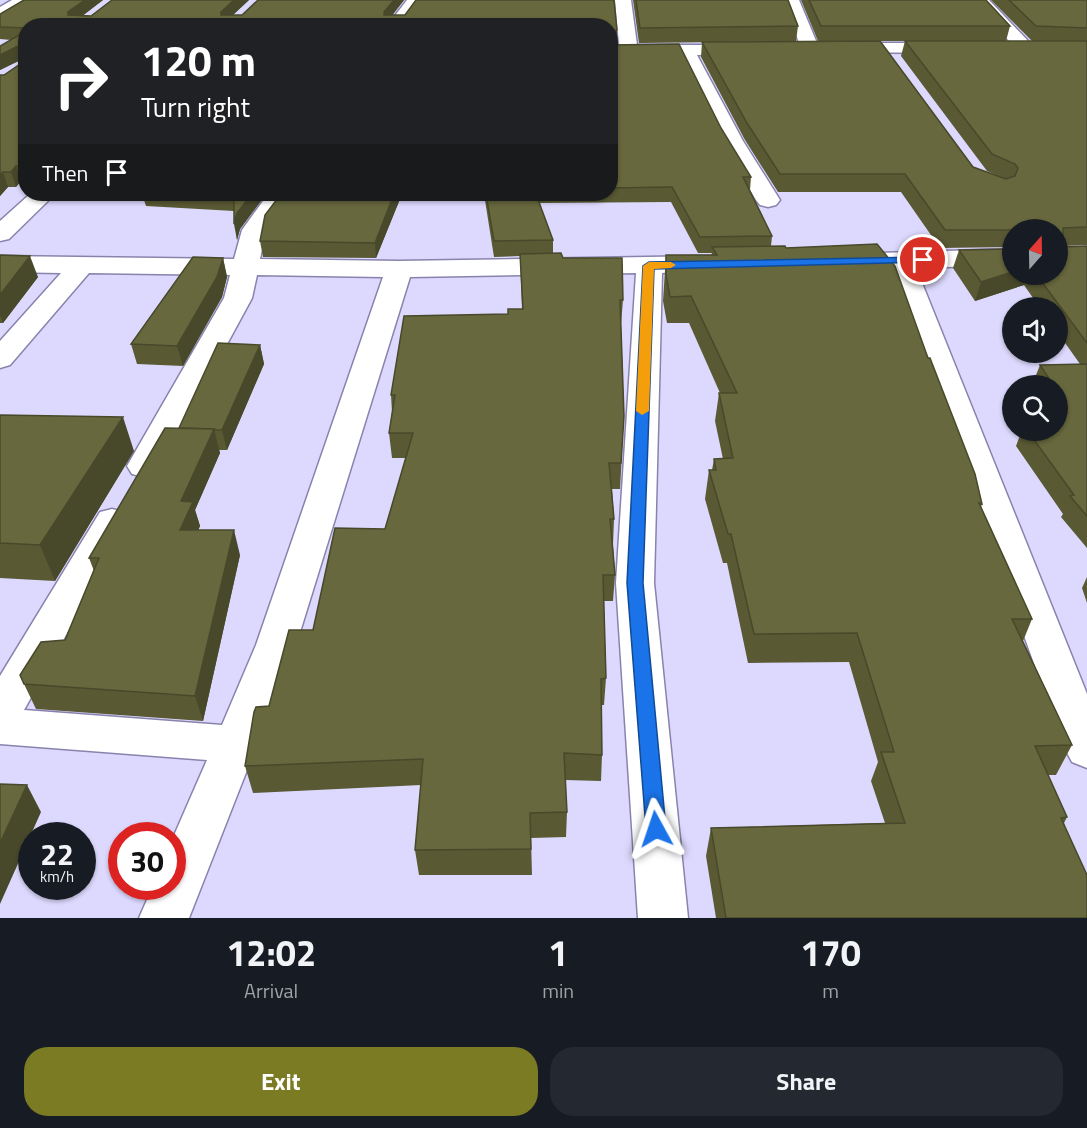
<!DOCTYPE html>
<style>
:root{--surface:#171b24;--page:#242831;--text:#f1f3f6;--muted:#9ea1a6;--accent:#7b7b23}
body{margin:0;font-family:"Titillium Web",sans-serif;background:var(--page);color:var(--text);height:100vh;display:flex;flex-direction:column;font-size:22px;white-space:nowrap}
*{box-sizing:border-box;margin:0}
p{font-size:20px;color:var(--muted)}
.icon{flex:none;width:33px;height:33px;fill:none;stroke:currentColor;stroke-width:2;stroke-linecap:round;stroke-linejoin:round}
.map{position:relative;height:918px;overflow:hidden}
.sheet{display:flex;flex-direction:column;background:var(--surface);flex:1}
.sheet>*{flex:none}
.guide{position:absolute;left:18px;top:18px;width:600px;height:183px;border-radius:24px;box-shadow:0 2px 4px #0004;background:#202124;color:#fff;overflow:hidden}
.needle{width:39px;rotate:20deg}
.tools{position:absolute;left:1002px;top:219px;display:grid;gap:12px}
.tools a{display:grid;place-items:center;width:66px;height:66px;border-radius:50%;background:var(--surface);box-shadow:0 2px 4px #0004;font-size:30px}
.speed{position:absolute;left:18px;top:822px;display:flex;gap:12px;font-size:30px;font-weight:700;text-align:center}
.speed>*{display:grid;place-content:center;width:78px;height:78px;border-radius:50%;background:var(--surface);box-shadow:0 2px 4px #0004;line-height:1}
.speed small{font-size:15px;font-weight:400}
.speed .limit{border:9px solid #d22;background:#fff;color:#111}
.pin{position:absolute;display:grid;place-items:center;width:51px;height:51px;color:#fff;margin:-26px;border:3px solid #fff;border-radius:50%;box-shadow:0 2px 6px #0007}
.me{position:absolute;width:66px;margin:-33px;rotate:355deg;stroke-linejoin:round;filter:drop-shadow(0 0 4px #0008)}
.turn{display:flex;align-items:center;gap:21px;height:126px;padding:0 24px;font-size:27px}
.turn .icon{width:78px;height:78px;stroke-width:2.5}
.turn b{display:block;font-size:42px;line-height:51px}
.then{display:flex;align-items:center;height:57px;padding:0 24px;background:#0003;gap:12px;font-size:22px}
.eta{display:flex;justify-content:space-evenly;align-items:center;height:102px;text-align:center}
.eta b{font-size:36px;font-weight:700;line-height:42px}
.action{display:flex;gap:12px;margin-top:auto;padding:12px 24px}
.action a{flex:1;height:69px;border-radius:24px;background:var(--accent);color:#fff;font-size:24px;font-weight:700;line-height:69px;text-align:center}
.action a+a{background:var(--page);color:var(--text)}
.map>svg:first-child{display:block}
</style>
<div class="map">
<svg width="1087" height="918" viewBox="0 0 1087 918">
<rect width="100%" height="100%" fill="#ddd9fe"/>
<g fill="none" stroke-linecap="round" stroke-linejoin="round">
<defs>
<g id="minor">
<polygon points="12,0 31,0 6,18 0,19 0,7"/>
<polygon points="407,0 423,0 404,26 387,26"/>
<polygon points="615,0 631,0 637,45 753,45 756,49 753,53 747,54 697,55 743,141 780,200 776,205 768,207 760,205 756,200 721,141 679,55 610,56 610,46 619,45"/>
<polygon points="783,0 799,0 819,48 816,52 804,52 801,48"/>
<polygon points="972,0 989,0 1031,44 1034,48 1031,52 1019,52"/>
<polygon points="840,43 948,43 954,44 957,48 954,52 948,53 834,52 831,48 834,44"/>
<polygon points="30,194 55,194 9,239 0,241 0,221"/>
<polygon points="268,194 291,194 266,230 260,259 399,261 709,256 718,259 722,264 718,269 662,273 654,583 688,918 638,918 616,583 636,273 410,277 296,645 189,918 139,918 153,886 172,886 172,840 207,760 0,744 0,676 100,512 112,509 124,512 130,521 24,710 222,725 256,645 383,277 257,275 252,298 161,466 156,474 144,477 132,474 127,466 224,298 230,275 89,273 10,365 0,368 0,341 61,273 0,272 0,256 234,259 242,230"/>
<polygon points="1012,249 1012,265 916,268 1087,694 1087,768 1072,762 1065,749 891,268 845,270 836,267 832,262 836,257 845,254"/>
</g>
</defs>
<use href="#minor" stroke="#8883ad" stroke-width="3"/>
<use href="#minor" fill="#fff" fill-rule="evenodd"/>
</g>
<g fill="#595934">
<polygon points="24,0 103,0 83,15 91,16 112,0 249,0 233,15 242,15 258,0 404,0 392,15 405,15 416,0 614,0 617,30 617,43 610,44 610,26 26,26 26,182 21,181 16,187 8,187 0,196 0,75 4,75 23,62 23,59 0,70 0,46 11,40 0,39 0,14"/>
<polygon points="633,0 788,0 798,26 796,41 639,43"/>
<polygon points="801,0 986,0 1010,26 1006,41 818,41"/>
<polygon points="991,0 1087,0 1087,245 1063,246 1063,247 1087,246 1087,548 1061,517 1063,514 1016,446 1022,430 1058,430 1058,386 1033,386 1032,385 1040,365 1080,364 1058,333 1058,308 1040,308 1024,285 975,301 953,268 959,250 1012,274 1058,274 1058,230 1012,230 1012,247 940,248 901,192 778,192 745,140 701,57 702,42 973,167 1001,177 987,171 901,56 905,41 1054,41 1032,41"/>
<polygon points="610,45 721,128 751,177 750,190 772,236 771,246 786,248 928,358 982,504 981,507 1032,619 1023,641 1072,745 1056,775 1048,775 1067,817 1064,823 1087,918 716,918 706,856 711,828 885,823 871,781 878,762 849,662 748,663 727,563 723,563 705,499 709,470 712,470 714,459 723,459 715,421 719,393 720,393 689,323 667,323 663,301 666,255 711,255 712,253 698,253 671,202 539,203 553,240 553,253 563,258 623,300 621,324 624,416 620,489 612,489 614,519 613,545 615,575 613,601 604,601 606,678 604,705 602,705 602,755 601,781 565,780 567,812 566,837 531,838 532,875 419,875 415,850 421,785 253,793 245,766 269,706 313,630 385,529 406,458 392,458 389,433 392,412 391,395 508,314 522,309 520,256 494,257 484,194 610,194"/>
<polygon points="142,194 266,194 240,229 237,240 234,211 146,206"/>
<polygon points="402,194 376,258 263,257 260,241"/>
<polygon points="0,255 38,277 3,323 0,323"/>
<polygon points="223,258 227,277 222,297 183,366 137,364 131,344"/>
<polygon points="260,345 264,364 227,450 219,450 220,453 195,510 200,526 198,530 240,555 203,721 36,709 24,684 65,640 94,571 89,558 179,428"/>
<polygon points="0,415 134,451 55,581 0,578"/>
<polygon points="1087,577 1087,603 1082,588"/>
</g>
<g fill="#48492b">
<polygon points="85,0 103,0 72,24 68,15 68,12"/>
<polygon points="234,0 249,0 223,24 221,12"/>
<polygon points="394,0 404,0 385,25 384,12"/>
<polygon points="617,30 617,43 610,44 610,32"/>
<polygon points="22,44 26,57 0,70 0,55"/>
<polygon points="16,166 21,181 16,187 11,172"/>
<polygon points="3,172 8,187 0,196 0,175"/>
<polygon points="252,194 266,194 240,229 237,240 234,224 237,213"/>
<polygon points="394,194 402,194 376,258 375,243"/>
<polygon points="30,256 38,277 3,323 0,315 0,295"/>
<polygon points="223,258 227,277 222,297 183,366 177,346"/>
<polygon points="1012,272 1012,274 1027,274 1024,285 975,301 981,282"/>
<polygon points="260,345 264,364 227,450 222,430"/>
<polygon points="123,417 134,451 55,581 40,545"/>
<polygon points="214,429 220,453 195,510 200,526 188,554 180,530 181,501"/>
<polygon points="234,530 240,555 203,721 195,696"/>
<polygon points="27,785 41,812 0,904 0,843"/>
</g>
<g fill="#67683d" stroke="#48492b" stroke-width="1.5">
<polygon points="24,0 85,0 68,12 68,15 91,16 112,0 234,0 221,12 221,15 242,15 258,0 394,0 384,12 384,15 405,15 416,0 614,0 617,30 610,32 610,26 26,26 26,28 0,27 0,14"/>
<polygon points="636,0 788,0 798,26 640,28"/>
<polygon points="809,0 986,0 1010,26 821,26"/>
<polygon points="1009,0 1087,0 1087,28 1036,26"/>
<polygon points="26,31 26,167 16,166 11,172 3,172 0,175 0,75 4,75 23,62 22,44 0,55 0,46"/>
<polygon points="880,41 973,167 1006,179 1015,176 1018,168 1015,164 992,154 905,41 1087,41 1087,227 1063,228 1063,247 1087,246 1087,343 1036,274 1058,274 1058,230 945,230 905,174 780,174 747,123 702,42"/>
<polygon points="679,44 721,128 751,177 743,177 772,236 700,237 672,187 610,188 610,45"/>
<polygon points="192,194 252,194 237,213 234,224 234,196"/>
<polygon points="281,194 394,194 375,243 260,241 265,215"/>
<polygon points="486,194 536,194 553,240 494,241"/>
<polygon points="877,244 895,266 928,358 930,358 975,474 982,504 979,503 1032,619 1012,619 1072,745 1035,746 1067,817 1061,818 1087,875 1087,918 726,918 711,828 905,823 881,752 894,752 857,633 754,634 731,534 728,534 709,470 716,470 714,459 733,458 719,393 737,393 691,296 670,297 666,275 666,255 717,255 712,247 785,246 786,248"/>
<polygon points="1012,249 1012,272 981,282 959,250"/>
<polygon points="561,253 563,258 622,258 623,300 620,300 624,416 621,463 609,463 614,519 610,519 615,575 603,575 606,678 601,679 602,755 564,753 567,812 530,813 531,849 415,850 423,759 245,766 254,712 256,707 269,706 289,630 313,630 335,528 385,529 413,433 389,433 395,395 391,395 404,316 508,314 508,309 523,309 520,254"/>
<polygon points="0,255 30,256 0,295"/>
<polygon points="193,257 223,258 217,277 177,346 131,344"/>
<polygon points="218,343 260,345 222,430 213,430 214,429 179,428"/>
<polygon points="1087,364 1087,516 1070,496 1074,495 1027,430 1058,430 1058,402 1063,398 1058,390 1058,386 1054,386 1040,365"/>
<polygon points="0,415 123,417 40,545 0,543"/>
<polygon points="165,428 214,429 181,501 193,502 180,530 234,530 195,696 24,684 20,675 41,642 65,640 99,558 89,558"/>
<polygon points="0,784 27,785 0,843"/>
</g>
<polygon fill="#1a73e8" stroke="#114b97" stroke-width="1.5" points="923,257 927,258 927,262 654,269 643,583 666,829 663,835 656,837 649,835 646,829 627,583 643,266 649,262"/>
<polygon fill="#f59e0b" points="649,262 671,262 676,265 671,268 654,269 649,411 642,415 636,411 643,266"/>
</svg>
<div class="tools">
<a><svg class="needle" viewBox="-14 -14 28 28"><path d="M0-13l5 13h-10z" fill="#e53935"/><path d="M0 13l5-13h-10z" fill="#9ea1a6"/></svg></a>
<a><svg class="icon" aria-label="sound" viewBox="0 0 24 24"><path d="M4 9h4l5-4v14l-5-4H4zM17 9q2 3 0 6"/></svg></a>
<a><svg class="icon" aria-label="search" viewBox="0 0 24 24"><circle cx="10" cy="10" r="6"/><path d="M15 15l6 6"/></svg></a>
</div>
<div class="speed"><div>22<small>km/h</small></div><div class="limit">30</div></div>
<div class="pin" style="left:923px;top:260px;background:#d93025"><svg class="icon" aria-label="arrive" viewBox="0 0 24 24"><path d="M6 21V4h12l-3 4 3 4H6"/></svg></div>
<svg class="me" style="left:656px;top:829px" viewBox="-20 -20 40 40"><path d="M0-17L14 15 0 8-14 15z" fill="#1a73e8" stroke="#fff" stroke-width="4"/></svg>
<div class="guide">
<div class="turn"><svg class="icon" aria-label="right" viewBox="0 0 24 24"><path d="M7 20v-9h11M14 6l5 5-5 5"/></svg><div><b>120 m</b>Turn right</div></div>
<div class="then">Then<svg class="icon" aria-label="arrive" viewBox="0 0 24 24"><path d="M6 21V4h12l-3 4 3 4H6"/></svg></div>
</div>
</div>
<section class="sheet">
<div class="eta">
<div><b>12:02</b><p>Arrival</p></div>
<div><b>1</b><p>min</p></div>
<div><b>170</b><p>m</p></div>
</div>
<div class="action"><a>Exit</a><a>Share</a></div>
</section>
